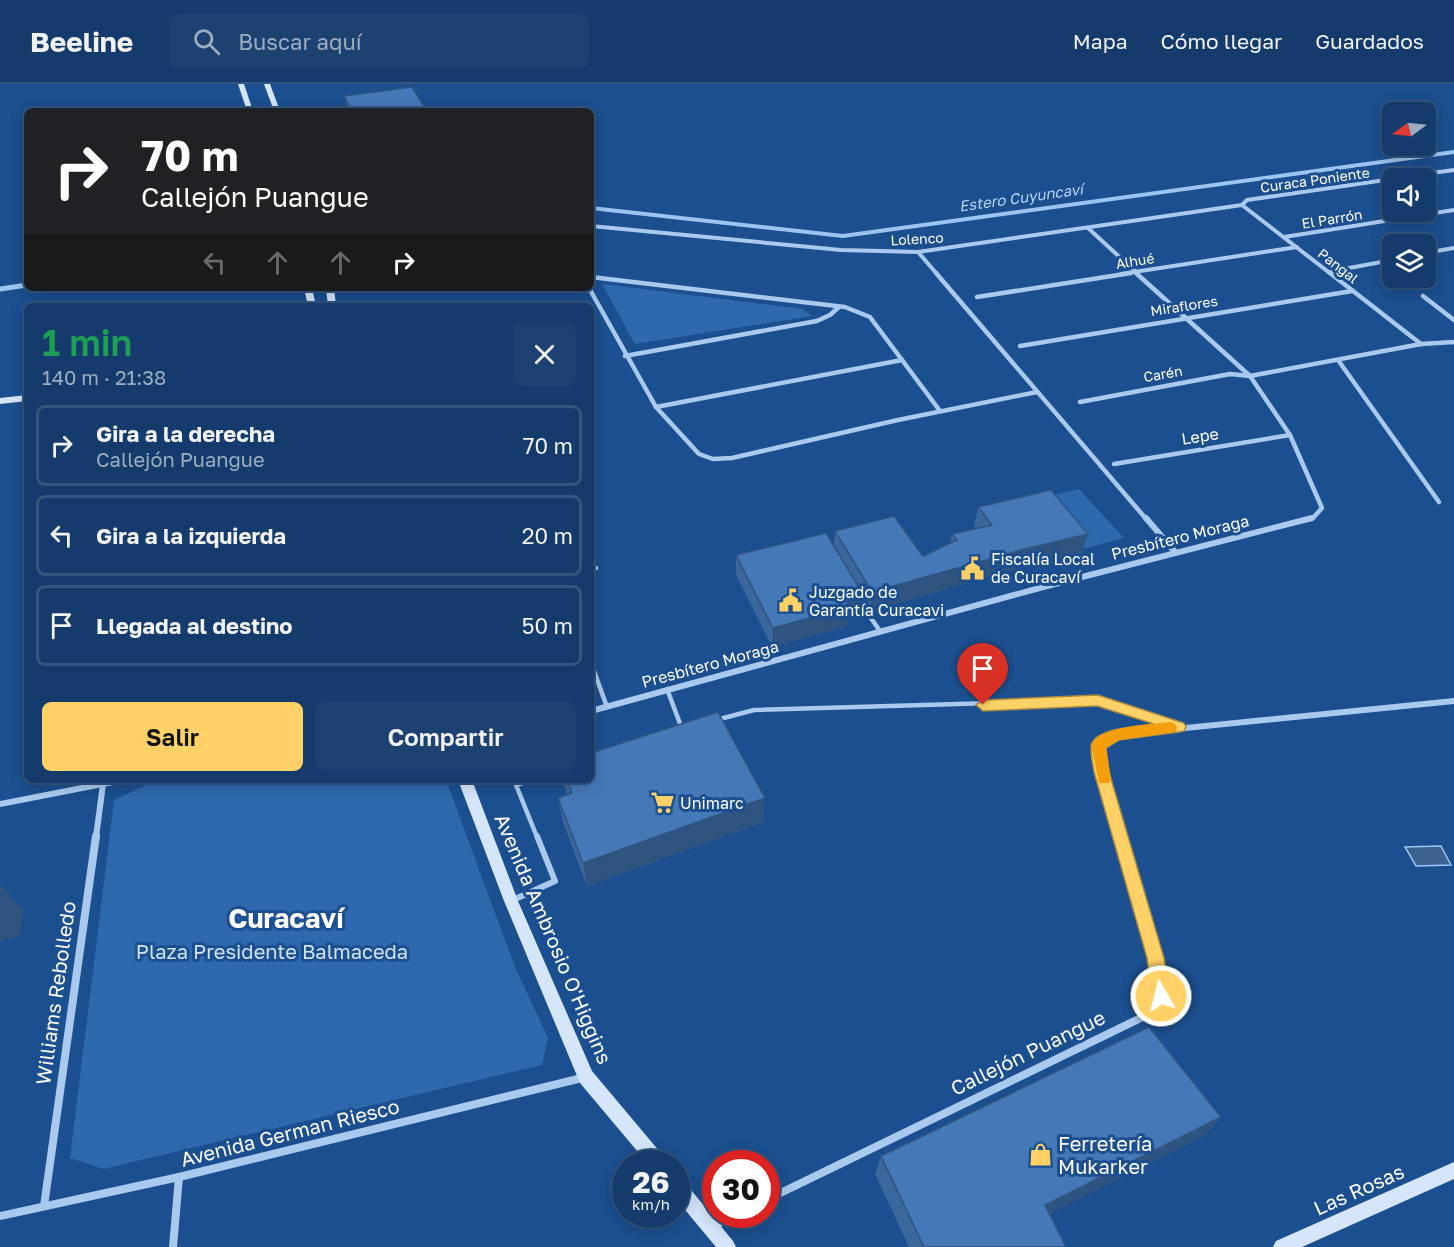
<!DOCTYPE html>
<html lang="es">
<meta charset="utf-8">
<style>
:root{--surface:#143b6b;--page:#1d4271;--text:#f1f3f6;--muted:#9dadc1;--line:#33557e;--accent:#ffd166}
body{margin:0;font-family:"Golos Text",sans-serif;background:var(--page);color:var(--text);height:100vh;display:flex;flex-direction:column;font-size:22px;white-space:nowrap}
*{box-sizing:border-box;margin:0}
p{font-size:20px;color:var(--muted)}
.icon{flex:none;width:33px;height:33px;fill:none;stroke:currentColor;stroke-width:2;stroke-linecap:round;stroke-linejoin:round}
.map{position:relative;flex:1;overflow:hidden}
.side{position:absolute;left:24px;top:219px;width:570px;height:480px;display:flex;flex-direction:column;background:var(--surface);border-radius:9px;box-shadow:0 3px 15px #0003,0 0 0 2px var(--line)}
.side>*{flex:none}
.guide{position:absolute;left:24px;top:24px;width:570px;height:183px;border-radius:9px;box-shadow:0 3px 15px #0003,0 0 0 2px var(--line);background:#202124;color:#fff;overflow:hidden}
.needle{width:39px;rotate:255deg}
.buttons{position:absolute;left:1382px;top:18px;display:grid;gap:12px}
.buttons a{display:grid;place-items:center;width:54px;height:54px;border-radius:9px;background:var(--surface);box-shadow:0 3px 15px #0003,0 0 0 2px var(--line);font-size:30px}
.speed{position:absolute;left:612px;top:1066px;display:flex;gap:12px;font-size:30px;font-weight:700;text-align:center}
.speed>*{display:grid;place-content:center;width:78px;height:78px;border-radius:50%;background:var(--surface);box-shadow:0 3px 15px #0003,0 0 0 2px var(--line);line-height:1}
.speed small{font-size:15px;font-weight:400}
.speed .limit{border:9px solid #d22;background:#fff;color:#111}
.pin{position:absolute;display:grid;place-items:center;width:51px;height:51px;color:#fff;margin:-62px -26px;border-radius:50% 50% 50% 0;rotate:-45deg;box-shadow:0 0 6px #0007}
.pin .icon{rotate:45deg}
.me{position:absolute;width:66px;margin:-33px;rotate:352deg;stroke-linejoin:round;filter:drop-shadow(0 0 4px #0008)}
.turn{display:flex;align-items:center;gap:21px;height:126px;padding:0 18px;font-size:27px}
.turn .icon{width:78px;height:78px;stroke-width:2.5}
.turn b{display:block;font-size:42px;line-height:51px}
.lanes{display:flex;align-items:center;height:57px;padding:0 18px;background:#0003;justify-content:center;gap:30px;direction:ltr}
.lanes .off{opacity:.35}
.round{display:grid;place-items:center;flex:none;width:63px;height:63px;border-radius:9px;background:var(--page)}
.overview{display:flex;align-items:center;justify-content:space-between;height:102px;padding:0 18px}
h1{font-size:36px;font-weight:600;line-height:45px;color:#1e9e55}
.primary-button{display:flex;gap:12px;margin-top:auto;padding:12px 18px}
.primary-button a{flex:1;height:69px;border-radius:9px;background:var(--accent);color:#111;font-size:24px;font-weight:600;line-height:69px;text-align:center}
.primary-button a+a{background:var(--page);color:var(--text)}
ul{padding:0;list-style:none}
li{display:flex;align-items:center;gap:18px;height:81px;margin:0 12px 9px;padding:0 6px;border:3px solid var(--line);border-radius:9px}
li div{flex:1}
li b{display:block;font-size:22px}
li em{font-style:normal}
header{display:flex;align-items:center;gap:36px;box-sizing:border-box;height:84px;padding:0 30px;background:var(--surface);border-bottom:2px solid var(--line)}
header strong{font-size:28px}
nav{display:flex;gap:33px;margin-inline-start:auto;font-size:21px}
.search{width:420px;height:54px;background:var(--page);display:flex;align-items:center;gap:15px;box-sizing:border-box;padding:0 21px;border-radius:9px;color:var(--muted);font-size:22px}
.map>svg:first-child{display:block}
</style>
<header>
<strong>Beeline</strong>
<div class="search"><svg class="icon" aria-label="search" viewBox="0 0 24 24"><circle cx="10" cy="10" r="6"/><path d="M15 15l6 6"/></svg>Buscar aquí</div>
<nav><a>Mapa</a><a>Cómo llegar</a><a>Guardados</a></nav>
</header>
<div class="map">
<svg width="1454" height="1163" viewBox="0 0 1454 1163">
<rect width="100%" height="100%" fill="#1b4f8f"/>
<g fill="#2e69ad">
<polygon points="602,200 802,225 812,232 635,260"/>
<polygon points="1079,405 1124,454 1083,465 1039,414"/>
<polygon points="172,696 446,696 515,883 548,954 542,981 103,1085 70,1074 114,716 144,702"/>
</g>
<polygon fill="#3c6290" stroke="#9cc4f0" stroke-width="1.5" points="1441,762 1451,781 1416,782 1405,763"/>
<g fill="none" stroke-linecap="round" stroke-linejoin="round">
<polyline stroke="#9cc4f0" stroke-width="4" points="591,124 843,152 1454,68"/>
<polyline stroke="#9cc4f0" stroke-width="5" points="0,205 27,201"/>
<g stroke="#a9c9ee" stroke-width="4.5">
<polyline points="591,485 596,484"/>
<polyline points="859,517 880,547"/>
<polyline points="591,588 594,587 607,623"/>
<polyline points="667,605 682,645"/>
<polyline points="716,636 754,626 1098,616 1179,643"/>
<polyline points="532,696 516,701 537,753"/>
</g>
<polyline stroke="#a9c9ee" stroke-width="6" points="513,816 555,797 537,752"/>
<g stroke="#a9c9ee" stroke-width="4">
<polyline points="1395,94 1454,86"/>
<polyline points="1242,121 1331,190"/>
<polyline points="591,142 841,166 918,168 1242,121 1247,116 1392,95"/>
<polyline points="1088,144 1138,190"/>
<polyline points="1284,153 1454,126"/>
<polyline points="918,168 937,190"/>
<polyline points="1425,169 1454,164"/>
<polyline points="1328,188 1392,176"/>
<polyline points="1121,190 1297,163"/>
</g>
<g stroke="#a9c9ee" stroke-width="4.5">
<polyline points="936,189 1147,436"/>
<polyline points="1136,189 1250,292 1290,351 1322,424 1313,434 1306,436"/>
<polyline points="1330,189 1421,260"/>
<polyline points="591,193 845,223 870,233 940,327"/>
<polyline points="589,204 656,323 699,370 713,375 732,374 898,336 1037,308"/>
<polyline points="1423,212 1454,236"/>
<polyline points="977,213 1131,189"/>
<polyline points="1020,262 1352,207"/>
<polyline points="625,272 817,237 830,231 839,223"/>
<polyline points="1338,276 1439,418"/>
<polyline points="1080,318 1230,290 1250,292 1421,260 1454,258"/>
<polyline points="656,323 902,276"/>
<polyline points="1114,380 1290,351"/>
</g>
<g stroke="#a9c9ee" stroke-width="6">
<polyline points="1146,434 1175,468"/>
<polyline points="591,627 1047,502 1312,434"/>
<polyline points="0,720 123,696"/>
<polyline points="96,753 103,700"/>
<polyline points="1121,753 1102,688 1098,661 1116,651 1454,617"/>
</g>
<g stroke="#a9c9ee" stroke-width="8">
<polyline points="766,1116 1147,931 1161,912 1155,874 1120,752"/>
<polyline points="44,1122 96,752"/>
<polyline points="0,1132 179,1093 586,993"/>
<polyline points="712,1143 735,1131"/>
<polyline points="173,1163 179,1093"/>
</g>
<g fill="#d6e6fa" fill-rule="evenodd">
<polygon points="238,0 244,0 253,27 247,27"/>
<polygon points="264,0 270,0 280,27 274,27"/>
<polygon points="304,204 312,204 316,222 308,222"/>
<polygon points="326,204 334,204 336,222 328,222"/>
<polygon points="27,311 27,317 0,320 0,314"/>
<polygon points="458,696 472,696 518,817 592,987 665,1074 667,1080 648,1080 580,999 504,817"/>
<polygon points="1454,1078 1454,1095 1302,1163 1273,1163 1276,1157"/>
<polygon points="676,1093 682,1095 733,1157 736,1163 716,1163 676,1115"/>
</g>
</g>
<g fill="#3a679d">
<polygon points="344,12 427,27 348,27"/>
<polygon points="978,423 1082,469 1020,484 870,527 863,515 861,529 849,533 847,542 772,563 736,491 736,471 834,461 835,447 923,472 950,459 952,450 976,444 974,442"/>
<polygon points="563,696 591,696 764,738 587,802 563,738 558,714 567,711 565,704"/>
<polygon points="1221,1033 1204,1052 1049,1130 1066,1163 909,1163 875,1090 881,1072"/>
</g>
<g fill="#305480">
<polygon points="1088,450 1082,469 1020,484 870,527 872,508 1025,465"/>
<polygon points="863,510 861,529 849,533 847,542 772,563 773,544 845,515"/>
<polygon points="765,714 764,738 587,802 583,779"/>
<polygon points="2,803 24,826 19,852 0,857 0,814"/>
<polygon points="1221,1033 1204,1052 1034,1138 1045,1121"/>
</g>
<g fill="#4478b7" stroke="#305480" stroke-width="1.5">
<polygon points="412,3 427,27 352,27 344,12"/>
<polygon points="1051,406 1088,450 1025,465 872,508 835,447 894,432 923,472 957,456 952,450 992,441 978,423"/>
<polygon points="826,449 863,510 845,515 850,523 773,544 736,471"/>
<polygon points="718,628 765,714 583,779 558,714 572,709 567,696 591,696 591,669"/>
<polygon points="0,803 2,803 0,814"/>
<polygon points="1149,943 1221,1033 1045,1121 1066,1163 924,1163 881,1072"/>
</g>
<path fill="#ffd166" stroke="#a68842" stroke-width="1.5" d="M1098 611 1184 639 1186 643 1184 647 1179 648 1119 656 1106 664 1109 688 1164 874 1170 912 1167 918 1161 920 1155 918 1152 912 1147 874 1094 688C1093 680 1089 666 1092 659 1099 644 1139 642 1154 640L1097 622 983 627 976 621 983 616Z"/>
<path fill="#f59e0b" d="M1170 638 1175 640 1177 644 1175 648 1119 656 1106 664 1111 695 1109 699H1099L1091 661C1103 641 1148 641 1170 638Z"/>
<defs>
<symbol id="civic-bare" viewBox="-9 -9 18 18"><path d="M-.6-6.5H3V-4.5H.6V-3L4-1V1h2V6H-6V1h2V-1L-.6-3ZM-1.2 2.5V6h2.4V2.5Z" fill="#ffd166" stroke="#1b4f8f" stroke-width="2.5" paint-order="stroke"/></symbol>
<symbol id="supermarket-bare" viewBox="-9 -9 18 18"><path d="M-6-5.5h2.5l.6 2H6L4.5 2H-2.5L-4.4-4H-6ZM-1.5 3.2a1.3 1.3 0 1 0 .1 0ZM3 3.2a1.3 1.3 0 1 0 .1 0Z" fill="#ffd166" stroke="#1b4f8f" stroke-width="2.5" paint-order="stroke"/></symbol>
<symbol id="shop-bare" viewBox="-9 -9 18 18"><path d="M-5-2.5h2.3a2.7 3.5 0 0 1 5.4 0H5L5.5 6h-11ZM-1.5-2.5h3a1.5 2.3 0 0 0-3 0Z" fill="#ffd166" stroke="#1b4f8f" stroke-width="2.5" paint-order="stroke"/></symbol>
</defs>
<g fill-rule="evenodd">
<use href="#civic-bare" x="956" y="468" width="33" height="33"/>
<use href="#civic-bare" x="774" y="500" width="33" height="33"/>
<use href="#supermarket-bare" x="646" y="702" width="33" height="33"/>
<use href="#shop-bare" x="1024" y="1054" width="33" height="33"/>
</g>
<g text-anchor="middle" stroke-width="6" stroke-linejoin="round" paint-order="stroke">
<g font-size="14" fill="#fff" stroke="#1b4f8f">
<text transform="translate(1315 96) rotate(-8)" y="5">Curaca Poniente</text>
<text transform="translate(1332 135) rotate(-9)" y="5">El Parrón</text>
<text transform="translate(917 155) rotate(-3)" y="5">Lolenco</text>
<text transform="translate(1135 177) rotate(-9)" y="5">Alhué</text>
<text transform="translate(1338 182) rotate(38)" y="5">Pangal</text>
<text transform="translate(1184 222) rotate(-9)" y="5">Miraflores</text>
<text transform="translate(1163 290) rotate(-10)" y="5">Carén</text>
</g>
<g font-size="15" font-style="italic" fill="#b5d3f5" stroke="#1b4f8f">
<text transform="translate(1021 114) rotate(-8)" y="5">Estero Cuyuncaví</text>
</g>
<g font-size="16" fill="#fff" stroke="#1b4f8f">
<text transform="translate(1200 352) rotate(-9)" y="6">Lepe</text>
<text transform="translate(1180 453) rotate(-14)" y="6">Presbítero Moraga</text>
<text transform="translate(710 580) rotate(-15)" y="6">Presbítero Moraga</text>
</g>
<g font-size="16" fill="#fff" stroke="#1b4f8f" text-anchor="start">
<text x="991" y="481">Fiscalía Local<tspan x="991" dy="18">de Curacaví</tspan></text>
<text x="809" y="514">Juzgado de<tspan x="809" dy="18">Garantía Curacavi</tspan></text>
<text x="680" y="725">Unimarc</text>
</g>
<g font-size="20" fill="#fff" stroke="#1b4f8f">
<text transform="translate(553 855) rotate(67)" y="7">Avenida Ambrosio O'Higgins</text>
<text transform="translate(56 909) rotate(-82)" y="7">Williams Rebolledo</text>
<text transform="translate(1028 969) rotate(-26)" y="7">Callejón Puangue</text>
<text transform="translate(290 1049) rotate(-14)" y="7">Avenida German Riesco</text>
<text transform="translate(1359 1106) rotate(-24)" y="7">Las Rosas</text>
</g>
<g font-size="20" fill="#cfe3fa" stroke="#1b4f8f">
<text x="272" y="875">Plaza Presidente Balmaceda</text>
</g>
<g font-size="20" fill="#fff" stroke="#1b4f8f" text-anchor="start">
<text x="1058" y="1067">Ferretería<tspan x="1058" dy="23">Mukarker</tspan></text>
</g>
<g font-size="27" font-weight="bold" fill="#fff" stroke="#1b4f8f">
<text x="286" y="844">Curacaví</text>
</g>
</g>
</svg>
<div class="buttons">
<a><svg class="needle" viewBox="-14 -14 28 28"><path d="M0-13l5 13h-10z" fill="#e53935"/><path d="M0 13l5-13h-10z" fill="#9dadc1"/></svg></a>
<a><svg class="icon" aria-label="sound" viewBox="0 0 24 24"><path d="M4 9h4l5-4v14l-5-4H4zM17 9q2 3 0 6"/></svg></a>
<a><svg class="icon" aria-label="layers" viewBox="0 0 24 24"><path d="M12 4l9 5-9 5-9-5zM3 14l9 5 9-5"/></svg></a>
</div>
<div class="speed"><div>26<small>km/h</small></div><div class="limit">30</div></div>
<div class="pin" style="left:983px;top:621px;background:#d93025"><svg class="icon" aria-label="arrive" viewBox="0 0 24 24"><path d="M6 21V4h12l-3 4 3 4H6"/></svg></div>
<svg class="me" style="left:1161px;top:912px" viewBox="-20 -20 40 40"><circle r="17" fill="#ffd166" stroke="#fff" stroke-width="3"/><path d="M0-11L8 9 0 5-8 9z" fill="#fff"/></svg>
<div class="guide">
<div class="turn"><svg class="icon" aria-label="right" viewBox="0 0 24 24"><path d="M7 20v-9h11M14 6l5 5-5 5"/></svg><div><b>70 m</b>Callejón Puangue</div></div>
<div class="lanes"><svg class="icon off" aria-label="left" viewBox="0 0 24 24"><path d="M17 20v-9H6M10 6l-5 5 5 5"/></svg><svg class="icon off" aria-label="ahead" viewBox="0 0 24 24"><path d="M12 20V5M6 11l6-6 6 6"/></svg><svg class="icon off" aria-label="ahead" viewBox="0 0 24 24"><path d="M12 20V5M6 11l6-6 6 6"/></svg><svg class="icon" aria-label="right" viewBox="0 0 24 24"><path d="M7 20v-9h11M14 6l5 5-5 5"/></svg></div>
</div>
<section class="side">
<div class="overview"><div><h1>1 min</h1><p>140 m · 21:38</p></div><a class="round"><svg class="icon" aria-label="close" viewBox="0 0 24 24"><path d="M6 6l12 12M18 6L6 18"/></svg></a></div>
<ul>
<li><svg class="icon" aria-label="right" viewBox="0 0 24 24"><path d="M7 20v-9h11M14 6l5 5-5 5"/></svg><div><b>Gira a la derecha</b><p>Callejón Puangue</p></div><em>70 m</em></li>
<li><svg class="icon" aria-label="left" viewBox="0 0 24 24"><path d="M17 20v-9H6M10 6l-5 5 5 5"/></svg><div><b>Gira a la izquierda</b></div><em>20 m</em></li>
<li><svg class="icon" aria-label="arrive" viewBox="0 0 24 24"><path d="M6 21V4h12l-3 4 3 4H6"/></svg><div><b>Llegada al destino</b></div><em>50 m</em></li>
</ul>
<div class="primary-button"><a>Salir</a><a>Compartir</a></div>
</section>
</div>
